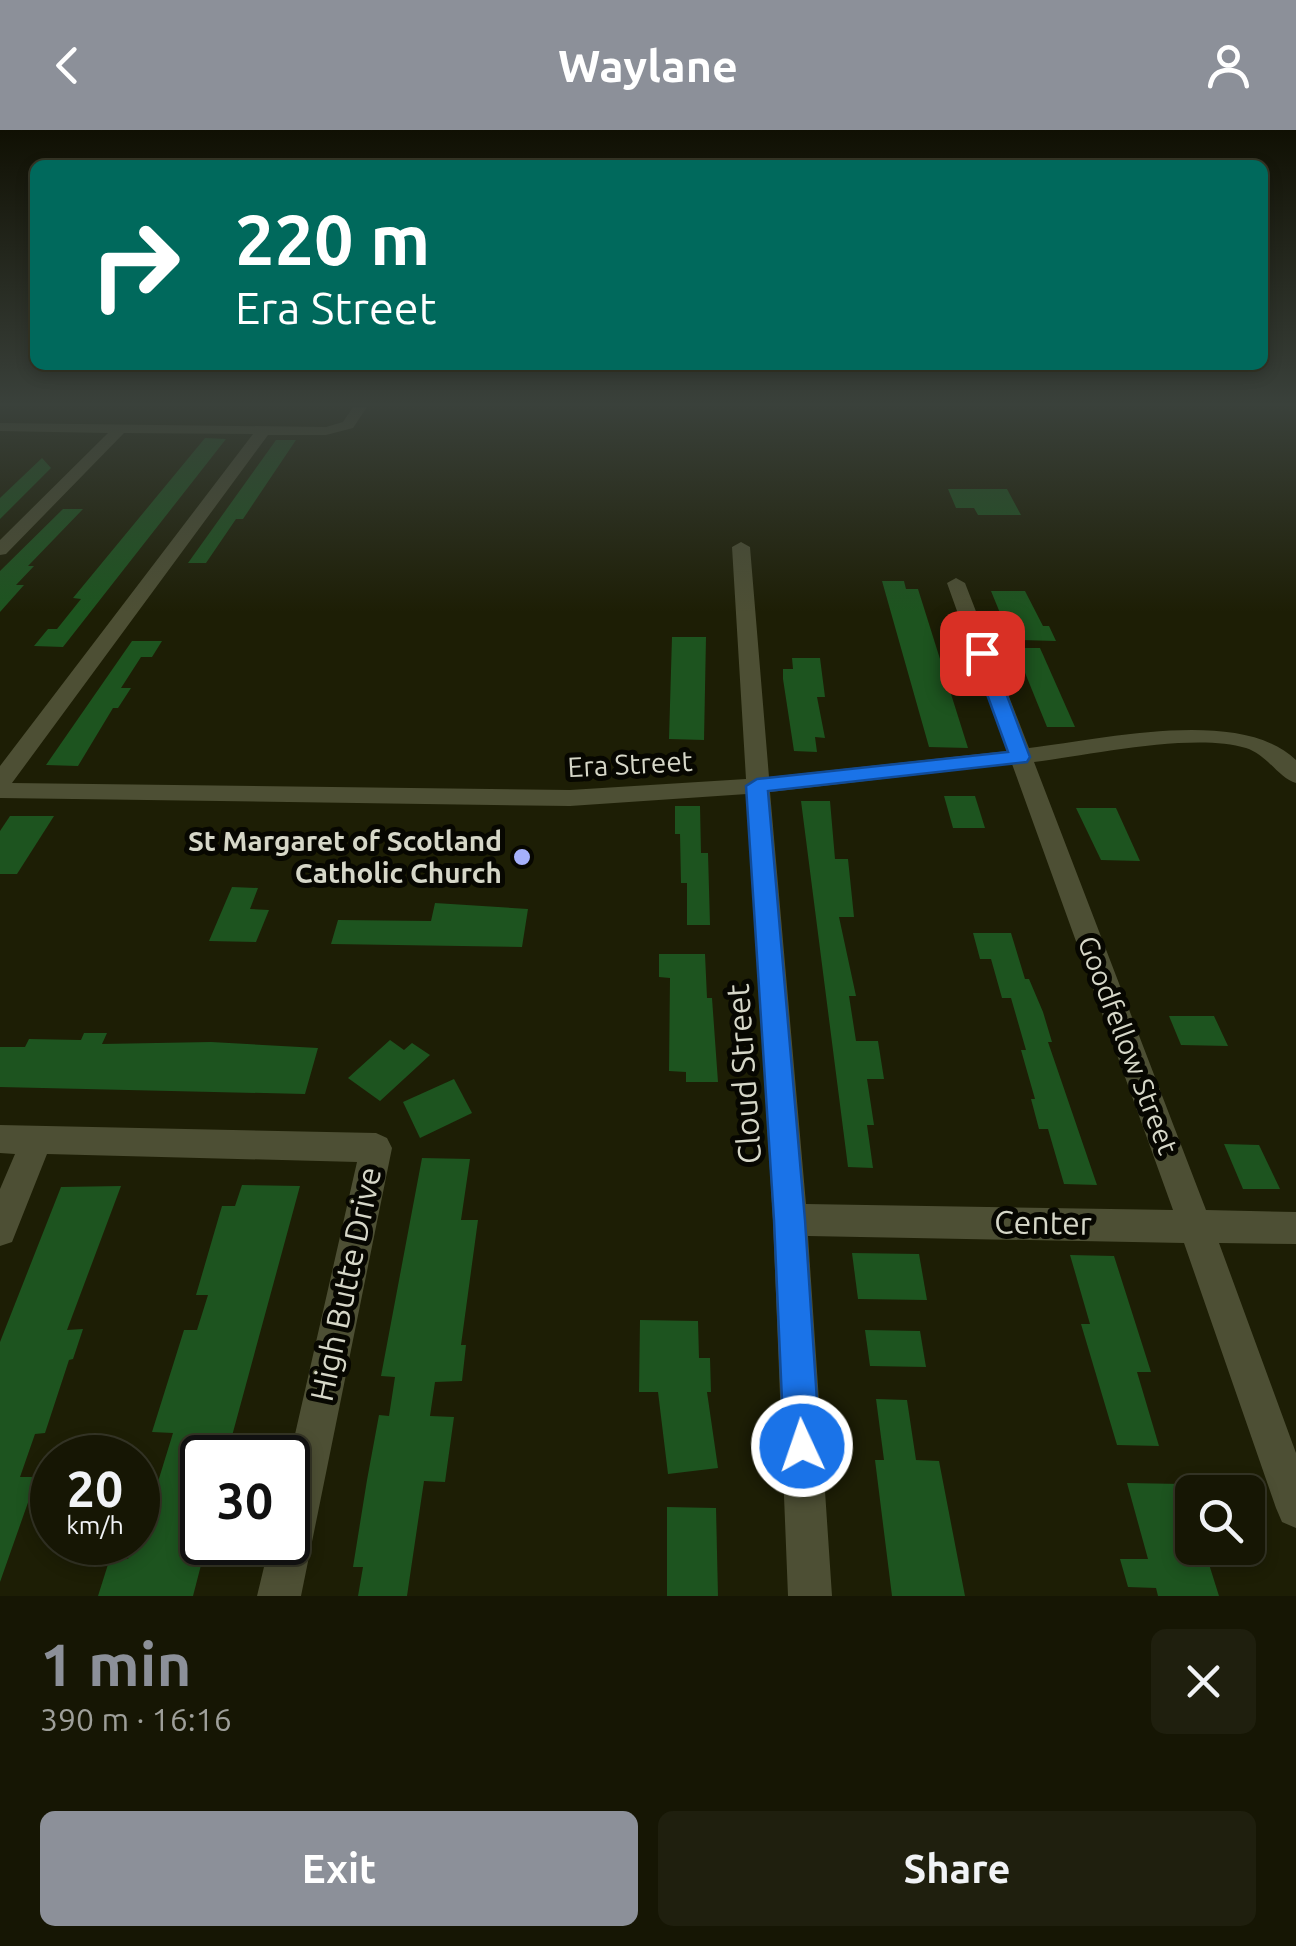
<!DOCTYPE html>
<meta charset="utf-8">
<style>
:root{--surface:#161604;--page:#1f1f0e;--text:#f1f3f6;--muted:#9e9f9a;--line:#353526;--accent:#8c9099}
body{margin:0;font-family:Ubuntu,sans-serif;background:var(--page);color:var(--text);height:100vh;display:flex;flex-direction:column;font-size:38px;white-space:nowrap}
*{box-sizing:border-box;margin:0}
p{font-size:32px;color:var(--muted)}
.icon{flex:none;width:55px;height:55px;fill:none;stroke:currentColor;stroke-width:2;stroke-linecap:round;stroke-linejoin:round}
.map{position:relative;height:1466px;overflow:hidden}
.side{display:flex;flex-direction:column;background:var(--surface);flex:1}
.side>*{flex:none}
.hud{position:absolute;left:30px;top:30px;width:1238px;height:210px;border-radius:15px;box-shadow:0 5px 15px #0003,0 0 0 2px var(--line);background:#00695c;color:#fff;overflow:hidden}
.controls{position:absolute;left:1175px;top:1345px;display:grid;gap:20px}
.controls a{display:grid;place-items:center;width:90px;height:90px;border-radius:15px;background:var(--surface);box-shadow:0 5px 15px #0003,0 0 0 2px var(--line);font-size:50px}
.speed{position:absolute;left:30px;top:1305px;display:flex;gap:20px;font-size:50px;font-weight:700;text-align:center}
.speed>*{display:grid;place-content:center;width:130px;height:130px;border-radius:50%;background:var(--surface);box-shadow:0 5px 15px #0003,0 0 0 2px var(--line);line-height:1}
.speed small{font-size:25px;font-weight:400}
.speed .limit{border:5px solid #111;border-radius:15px;background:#fff;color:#111}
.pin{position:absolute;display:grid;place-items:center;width:85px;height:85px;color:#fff;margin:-42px;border-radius:20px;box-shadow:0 5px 15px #0006}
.me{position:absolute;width:110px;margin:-55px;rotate:357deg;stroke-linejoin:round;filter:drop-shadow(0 0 8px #0008)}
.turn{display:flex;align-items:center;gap:35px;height:210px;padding:0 40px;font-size:45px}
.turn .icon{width:130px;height:130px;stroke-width:2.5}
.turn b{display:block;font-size:70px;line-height:85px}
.round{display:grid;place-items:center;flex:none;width:105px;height:105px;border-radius:15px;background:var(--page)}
.overview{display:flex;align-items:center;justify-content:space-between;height:170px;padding:0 40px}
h1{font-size:60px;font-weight:600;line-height:75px;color:var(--accent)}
.primary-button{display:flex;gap:20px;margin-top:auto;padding:20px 40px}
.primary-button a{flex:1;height:115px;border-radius:15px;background:var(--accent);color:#fff;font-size:40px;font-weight:600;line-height:115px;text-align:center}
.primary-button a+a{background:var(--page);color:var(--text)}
header{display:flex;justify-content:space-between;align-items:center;height:130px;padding:0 40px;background:var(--accent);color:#fff;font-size:45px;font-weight:600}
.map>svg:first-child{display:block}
</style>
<header><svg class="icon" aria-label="back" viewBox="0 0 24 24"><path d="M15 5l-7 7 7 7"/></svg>Waylane<svg class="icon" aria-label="person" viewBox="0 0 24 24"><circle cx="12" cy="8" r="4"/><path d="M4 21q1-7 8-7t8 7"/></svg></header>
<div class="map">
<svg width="1296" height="1466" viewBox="0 0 1296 1466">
<rect width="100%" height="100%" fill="#1d1e05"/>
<g fill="#1d541f">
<polygon points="205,308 226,309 63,517 34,516 48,499 57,499 81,469 73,468"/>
<polygon points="276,310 296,310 243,389 236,389 206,433 188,433"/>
<polygon points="42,328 51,338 0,389 0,368"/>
<polygon points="948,359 1007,359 1021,385 978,385 974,378 956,378"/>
<polygon points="63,379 83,379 28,436 34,436 16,455 24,455 0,482 0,441"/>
<polygon points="882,451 904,451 906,459 918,459 968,618 929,617"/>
<polygon points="991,461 1025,461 1043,496 1049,496 1056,511 1021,510 1009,483 1000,483"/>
<polygon points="672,507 706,507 704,610 669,609"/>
<polygon points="132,511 162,511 152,527 141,527 121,558 131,558 118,578 113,578 78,636 46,635"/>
<polygon points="1015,518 1040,518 1075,597 1047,597"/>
<polygon points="792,528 820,528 825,567 817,567 825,608 815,607 817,622 794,621 783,549 783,539 793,539"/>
<polygon points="944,666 975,666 985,698 953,698"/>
<polygon points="801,671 830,671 835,729 848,729 854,787 839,787 856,866 849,866 856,911 878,911 884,949 867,949 874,995 867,995 873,1038 848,1037"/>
<polygon points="675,676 700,676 701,723 708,723 710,795 687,795 687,753 681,753 680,704 675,704"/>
<polygon points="1076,678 1116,678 1140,731 1101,730"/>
<polygon points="10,686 54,686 17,744 0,744 0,701"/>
<polygon points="232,757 258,758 250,779 269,780 256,812 209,811"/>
<polygon points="435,773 528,779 522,817 331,814 338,790 431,791"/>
<polygon points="973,803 1011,803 1025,849 1029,849 1043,882 1052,912 1048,912 1097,1055 1064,1054 1048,999 1039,999 1031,969 1035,969 1021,920 1026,920 1011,868 1002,868 991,829 980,829"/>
<polygon points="659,824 705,824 707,868 712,868 718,952 686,952 686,942 669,941 670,848 659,847"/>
<polygon points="1169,886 1214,886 1228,916 1181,915"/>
<polygon points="84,903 107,903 102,914 211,912 318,918 305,964 0,957 0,917 25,917 29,909 81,910"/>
<polygon points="390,910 404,920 412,913 430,925 380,971 348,948"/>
<polygon points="454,949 472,983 420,1008 403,972"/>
<polygon points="1224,1014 1259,1015 1280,1059 1243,1059"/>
<polygon points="422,1028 470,1029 461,1090 478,1090 461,1215 466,1215 462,1251 435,1252 430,1286 454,1287 445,1352 424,1351 407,1466 358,1466 363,1437 353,1437 367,1350 379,1285 389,1286 395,1247 381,1246"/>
<polygon points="242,1055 300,1056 226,1328 202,1328 202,1412 207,1412 193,1466 98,1466 110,1428 128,1429 134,1412 138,1412 143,1383 138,1383 146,1355 157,1355 173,1303 152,1302 184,1200 197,1200 208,1165 196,1165 222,1076 235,1076"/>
<polygon points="121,1056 67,1200 83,1199 73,1229 69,1230 45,1303 35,1304 20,1347 37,1347 0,1452 0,1212 61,1057"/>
<polygon points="852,1123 919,1124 927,1170 858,1169"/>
<polygon points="1070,1125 1114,1126 1151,1242 1137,1242 1159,1316 1117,1315 1081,1194 1090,1194"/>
<polygon points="640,1190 698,1191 699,1228 710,1228 711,1262 707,1262 718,1338 668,1344 658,1262 639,1262"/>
<polygon points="865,1200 920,1201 926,1237 870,1236"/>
<polygon points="876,1269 907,1270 916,1330 939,1331 965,1466 892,1466 875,1330 884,1330"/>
<polygon points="1127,1353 1182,1354 1192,1388 1192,1430 1208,1431 1219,1466 1158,1466 1156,1458 1128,1457 1120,1429 1148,1429"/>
<polygon points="667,1377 716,1378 718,1466 667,1466"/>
</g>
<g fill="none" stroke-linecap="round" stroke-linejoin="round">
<g fill="#4d4f34" fill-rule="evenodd">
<path d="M353 277H367L353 298 326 305H268L12 653 570 660 746 649 732 417 741 412 750 417 769 647 1007 621 947 453 956 448 965 453 1029 618C1101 610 1240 576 1296 630V653C1279 649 1268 625 1246 618 1194 602 1090 625 1034 632L1206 1080 1296 1082V1114L1219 1113 1296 1323V1398L1282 1392 1276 1378 1184 1113 808 1106 832 1466H788L773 1090 747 664 570 676 0 668V636L253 304 124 303 6 424 0 425V410L108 303 0 301V293L326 297 343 292ZM1012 634 1173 1080 806 1074 770 662Z"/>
<polygon points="0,995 376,1003 387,1008 392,1018 301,1466 257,1466 270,1412 288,1412 288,1335 357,1032 47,1024 12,1112 0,1116 0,1059 15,1024 0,1023"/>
</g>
</g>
<linearGradient id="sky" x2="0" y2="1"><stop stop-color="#101003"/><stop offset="0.57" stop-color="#3a413b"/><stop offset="1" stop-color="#3a413b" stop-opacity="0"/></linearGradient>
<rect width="1296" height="482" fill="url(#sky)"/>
<polygon fill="#1a73e8" stroke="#114b97" stroke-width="2.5" points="982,517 991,523 1030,627 1027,632 768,661 805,1090 820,1316 815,1328 802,1334 789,1328 784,1316 774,1090 746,656 757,649 1008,622 972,523"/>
<circle fill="#a6b1fc" stroke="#070701" stroke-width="4" cx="522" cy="727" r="10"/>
<g text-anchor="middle" stroke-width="10" stroke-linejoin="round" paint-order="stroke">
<g font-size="28" fill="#d6d7c8" stroke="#070701">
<text transform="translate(630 634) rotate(-3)" y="10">Era Street</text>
<text transform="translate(1128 915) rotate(69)" y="10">Goodfellow Street</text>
</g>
<g font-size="28" font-weight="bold" fill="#d6d7c8" stroke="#070701" text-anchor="end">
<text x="502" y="721">St Margaret of Scotland<tspan x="502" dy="32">Catholic Church</tspan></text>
</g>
<g font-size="32" fill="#d6d7c8" stroke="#070701">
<text transform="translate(744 944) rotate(-94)" y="11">Cloud Street</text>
<text transform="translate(1043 1093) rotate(1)" y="11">Center</text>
<text transform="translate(346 1154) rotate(-78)" y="11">High Butte Drive</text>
</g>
</g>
</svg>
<div class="controls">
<a><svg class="icon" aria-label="search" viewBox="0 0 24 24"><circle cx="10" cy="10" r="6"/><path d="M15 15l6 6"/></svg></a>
</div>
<div class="speed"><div>20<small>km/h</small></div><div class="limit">30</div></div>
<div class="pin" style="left:982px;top:523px;background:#d93025"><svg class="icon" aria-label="arrive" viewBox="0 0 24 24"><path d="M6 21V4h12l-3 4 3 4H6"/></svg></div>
<svg class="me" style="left:802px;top:1316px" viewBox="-20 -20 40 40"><circle r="17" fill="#1a73e8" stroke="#fff" stroke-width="3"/><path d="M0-11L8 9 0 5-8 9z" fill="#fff"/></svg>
<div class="hud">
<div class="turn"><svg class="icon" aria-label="right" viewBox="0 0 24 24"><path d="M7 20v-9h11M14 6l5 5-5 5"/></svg><div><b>220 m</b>Era Street</div></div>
</div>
</div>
<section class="side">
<div class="overview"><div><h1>1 min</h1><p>390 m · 16:16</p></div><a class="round"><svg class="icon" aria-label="close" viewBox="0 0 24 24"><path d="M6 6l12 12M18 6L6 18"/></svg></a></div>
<div class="primary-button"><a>Exit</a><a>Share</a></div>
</section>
